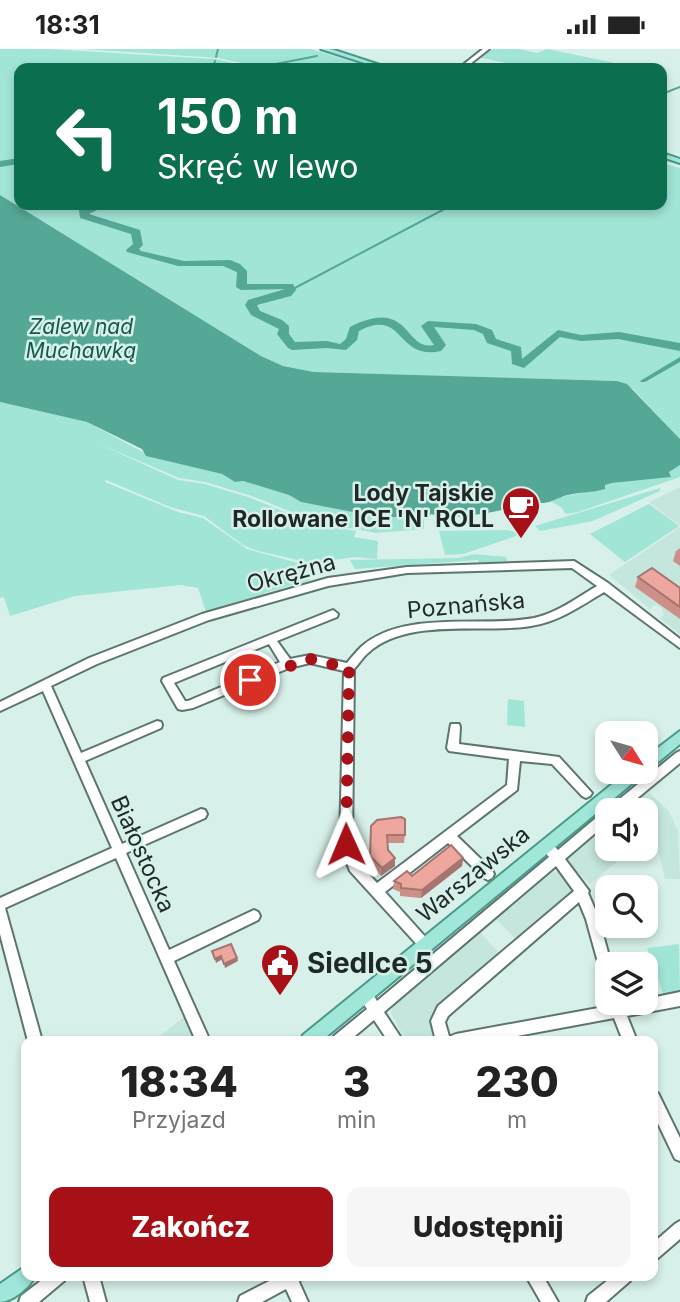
<!DOCTYPE html>
<html lang="pl">
<meta charset="utf-8">
<style>
:root{--surface:#fff;--page:#f6f6f6;--text:#222;--muted:#767676;--accent:#a61016}
body{margin:0;font-family:Inter,sans-serif;background:var(--page);color:var(--text);height:100vh;display:flex;flex-direction:column;font-size:26px;white-space:nowrap}
*{box-sizing:border-box;margin:0}
p{font-size:23px;color:var(--muted)}
.icon{flex:none;width:38px;height:38px;fill:none;stroke:currentColor;stroke-width:2;stroke-linecap:round;stroke-linejoin:round}
.map{position:relative;flex:1;overflow:hidden}
.side{position:absolute;left:21px;top:987px;width:637px;height:245px;display:flex;flex-direction:column;background:var(--surface);border-radius:14px;box-shadow:0 4px 10px #0003}
.side>*{flex:none}
.banner{position:absolute;left:14px;top:14px;width:653px;height:147px;border-radius:14px;box-shadow:0 4px 10px #0003;background:#0b6e4f;color:#fff;overflow:hidden}
.needle{width:46px;rotate:127deg}
.controls{position:absolute;left:595px;top:672px;display:grid;gap:14px}
.controls a{display:grid;place-items:center;width:63px;height:63px;border-radius:14px;background:var(--surface);box-shadow:0 4px 10px #0003;font-size:35px}
.pin{position:absolute;display:grid;place-items:center;width:60px;height:60px;color:#fff;margin:-30px;border:4px solid #fff;border-radius:50%;box-shadow:0 2px 7px #0007}
.me{position:absolute;width:77px;margin:-38px;rotate:359deg;stroke-linejoin:round;filter:drop-shadow(0 0 5px #0008)}
.turn{display:flex;align-items:center;gap:24px;height:147px;padding:0 28px;font-size:32px}
.turn .icon{width:91px;height:91px;stroke-width:2.5}
.turn b{display:block;font-size:49px;line-height:60px}
.eta{display:flex;justify-content:space-evenly;align-items:center;height:119px;text-align:center}
.eta b{font-size:42px;font-weight:800;line-height:49px}
.primary-button{display:flex;gap:14px;margin-top:auto;padding:14px 28px}
.primary-button a{flex:1;height:80px;border-radius:14px;background:var(--accent);color:#fff;font-size:28px;font-weight:800;line-height:80px;text-align:center}
.primary-button a+a{background:var(--page);color:var(--text)}
.status{display:flex;justify-content:space-between;align-items:center;height:49px;padding:0 35px;background:var(--surface);direction:ltr}
.status svg{height:19px;fill:currentColor}
.map>svg:first-child{display:block}
</style>
<div class="status"><b>18:31</b><svg viewBox="0 0 49 12"><path d="M0 12V9h3v3zM5 12V6h3v6zM10 12V3h3v9zM15 12V0h3v12zM26 1h20v11H26zM47 4h2v5h-2z"/></svg></div>
<div class="map">
<svg width="680" height="1253" viewBox="0 0 680 1253">
<rect width="100%" height="100%" fill="#d7f0ea"/>
<g fill="#c4e6dd">
<polygon points="680,438 680,477 649,453"/>
<polygon points="680,478 680,585 660,569 664,566 662,560 656,555 650,560 609,526"/>
<polygon points="646,741 668,761 678,782 680,830 665,830 654,785 646,777 646,761 633,761 631,754"/>
<polygon points="607,773 607,800 624,800 626,805 590,835 568,814 566,808"/>
<polygon points="549,822 559,823 573,838 573,845 519,893 494,868"/>
<polygon points="478,881 502,907 432,968 435,988 416,992 403,986 391,965 393,953"/>
<polygon points="184,968 195,992 153,992"/>
</g>
<g fill="#a1e5d6">
<polygon points="0,0 48,0 215,10 255,19 19,19 19,156 662,156 662,114 680,119 680,390 633,340 617,332 314,323 283,317 261,307 0,146"/>
<polygon points="83,0 311,0 359,15 353,19 264,19 219,9"/>
<polygon points="487,0 519,0 537,4 547,0 639,19 530,19 477,8"/>
<polygon points="0,353 87,373 154,409 222,425 235,433 243,432 289,446 301,453 389,468 406,467 432,470 424,471 424,480 376,484 316,473 252,447 205,433 179,429 97,394 178,431 205,435 251,449 314,475 356,482 354,488 378,492 377,510 356,508 311,514 258,502 243,496 204,467 170,458 106,431 105,433 178,463 203,469 247,500 298,514 310,531 264,544 266,548 261,549 206,563 198,539 181,536 75,547 10,567 4,548 0,549"/>
<polygon points="680,416 680,428 578,463 566,465 561,458 552,453 560,448 604,440 605,436 612,434 670,428 669,423"/>
<polygon points="660,439 660,442 593,472 540,482 535,477"/>
<polygon points="649,455 679,477 625,513 590,485"/>
<polygon points="508,481 522,485 463,505 445,506 439,482"/>
<polygon points="475,505 506,508 508,513 480,515 478,511 355,520 350,511 458,509"/>
<polygon points="508,650 524,652 525,678 507,676"/>
<polygon points="679,895 680,944 664,947 647,899"/>
</g>
<path fill="#55a796" d="M0 146 261 307 283 317 314 323 617 332 627 335 680 390V416L669 423 671 428 612 434 605 436V440C591 444 581 443 568 446 561 447 556 451 549 453 542 455 534 453 527 455 505 461 453 473 431 465L429 468H379L301 453 289 446 243 432 235 433 222 425 146 407 142 400 87 373 0 353Z"/>
<g fill="none" stroke-linecap="round" stroke-linejoin="round">
<g stroke="#55a796" stroke-width="2">
<polyline points="216,8 218,0"/>
<polyline points="260,18 317,7"/>
<polyline points="213,19 215,12"/>
<polyline points="662,45 680,38"/>
<polyline points="291,241 452,156"/>
</g>
<polygon fill="#55a796" fill-rule="evenodd" points="680,308 680,313 645,333 641,333 640,332"/>
<g fill="#55a796" fill-rule="evenodd">
<polygon points="19,109 19,115 0,118 0,112"/>
<path d="M93 156H107L89 165 140 181 143 196 139 200 141 202 184 212 230 211 240 215 247 222V235H293L296 241 291 247 257 256 260 262 282 271 289 277V285L295 293 327 292 340 295 346 290 350 278C411 247 404 303 434 296L421 277 428 272 476 275 492 281 496 290 521 298 522 310 558 281 581 286 619 283 680 294V302L618 290 581 292 560 288 524 319 512 315 511 302 487 294 483 285 474 281 434 278 446 296 441 302C395 312 405 258 359 282L357 291 346 301 327 299 292 301 288 299 277 285 279 280 251 266 245 256 248 251 285 240 241 241 236 238 237 223 223 217H178L127 203 126 201 133 195 131 185 80 169 79 161Z"/>
</g>
<defs>
<g id="minor">
<polygon points="483,0 489,0 465,19 459,19"/>
<path d="M574 512 608 534 680 590V599L604 543C581 557 558 573 531 577 482 585 407 568 368 604 363 608 359 615 354 620L352 795 359 815 377 834 507 736 509 710 449 702 447 699 451 675H459L460 678 459 695 559 708 592 744 590 747 586 749 582 747 552 715 520 712 517 741 457 787 492 821 494 825 492 829 488 831 484 829 448 794 385 843 429 892 431 896 429 900 425 902 421 900 350 822 340 795 344 622 310 614 289 619 193 659 182 661 178 660 162 632 163 629 333 561 338 565 337 568 277 592 290 610 310 606 347 614C351 609 356 603 361 598 403 560 482 579 534 569 557 564 577 549 597 537L572 519 407 524 328 537 209 571 97 615 51 637 81 704 157 672 161 673 162 676 161 679 85 712 122 795 201 760 205 761 207 765 205 769 126 804 169 901 254 861 258 863 260 867 258 871 174 912 210 992H196L116 809 5 859 42 992H28L0 885V849L112 799 43 642 0 662V653L89 609 202 565 328 529 407 518ZM269 595 280 613 188 652H185L174 634Z"/>
<polygon points="680,702 680,714 623,761 609,761 611,757 676,704"/>
<polygon points="607,762 607,774 565,810 589,842 588,844 599,870 611,915 607,915 607,930 602,928 601,924 586,870 579,853 448,967 445,973 450,991 451,987 456,985 609,957 609,954 646,954 646,950 680,943 680,957 627,967 637,992 623,992 614,969 491,992 436,992 431,972 438,957 574,842 556,817 384,963 403,992 388,992 374,971 349,992 332,992 334,987 367,960 358,946 360,941 365,940 370,941 377,952 549,808 540,797 542,793 546,792 550,793 558,801 603,763"/>
<polygon points="653,1042 658,1044 680,1089 680,1112 675,1110 653,1064"/>
<polygon points="680,1172 680,1190 658,1209 653,1212 653,1194 675,1175"/>
<polygon points="47,1227 67,1227 64,1232 39,1253 19,1253 21,1247"/>
<polygon points="83,1227 99,1227 106,1253 90,1253"/>
<polygon points="279,1227 302,1227 299,1233 308,1253 292,1253 286,1240 262,1253 238,1253 240,1247"/>
<polygon points="526,1227 543,1227 558,1253 541,1253"/>
<polygon points="613,1227 633,1227 630,1232 606,1253 586,1253 588,1247"/>
</g>
<g id="major">
<polygon points="321,0 331,0 389,19 380,19"/>
<polygon points="662,104 680,110 680,114 662,108"/>
<polygon points="680,682 680,695 651,719 646,720 646,708"/>
<polygon points="627,723 643,723 641,727 321,992 301,992 303,986"/>
<path d="M26 1217V1227H35C30 1238 12 1253 0 1253V1235Z"/>
</g>
</defs>
<use href="#minor" stroke="#5e756f" stroke-width="4"/>
<use href="#major" stroke="#499889" stroke-width="4"/>
<use href="#minor" fill="#fff" fill-rule="evenodd"/>
<use href="#major" fill="#a0e6d9" fill-rule="evenodd"/>
</g>
<g fill="#cc9088">
<polygon points="680,499 680,517 673,512 676,502"/>
<polygon points="638,528 680,539 680,570 635,538"/>
<polygon points="371,777 405,786 404,794 387,794 388,801 395,817 381,827 370,816"/>
<polygon points="463,809 462,817 421,849 400,847 400,843 393,840 394,832 412,827"/>
</g>
<g fill="#a6756f">
<polygon points="395,809 395,817 381,827 382,819"/>
<polygon points="463,809 462,817 421,849 422,841"/>
<polygon points="221,907 221,911 216,914 215,910"/>
<polygon points="237,909 238,912 225,919 224,915"/>
</g>
<g fill="#eda79e" stroke="#a6756f" stroke-width="2">
<polygon points="652,519 680,539 680,558 638,528"/>
<polygon points="401,768 405,770 405,786 387,786 388,801 395,809 382,819 370,807 371,777 377,771"/>
<polygon points="451,796 463,809 422,841 401,839 401,835 394,832 407,822 412,827"/>
<polygon points="231,895 237,909 224,915 221,907 215,910 212,902"/>
</g>
<g fill="none" stroke-linecap="round" stroke-linejoin="round">
<polyline stroke="#a61016" stroke-width="12" stroke-dasharray="0 21.6" points="250,631 310,610 349,619 346,795"/>
</g>
<defs>
<symbol id="cafe-pin" viewBox="-11 -11 22 30"><path d="M0 17L-7.5 6A9.5 9.5 0 1 1 7.5 6Z" fill="#a61016" stroke="#d7f0ea"/><path d="M-5.5-4.5H6V0H3Q3 3.5 0 3.5H-2.5Q-5.5 3.5-5.5 0ZM3-3.2v2h1.7v-2ZM-6 4.5H4V6H-6Z" fill="#fff"/></symbol>
<symbol id="civic-pin" viewBox="-11 -11 22 30"><path d="M0 17L-7.5 6A9.5 9.5 0 1 1 7.5 6Z" fill="#a61016" stroke="#d7f0ea"/><path d="M-.6-6.5H3V-4.5H.6V-3L4-1V1h2V6H-6V1h2V-1L-.6-3ZM-1.2 2.5V6h2.4V2.5Z" fill="#fff"/></symbol>
</defs>
<g fill-rule="evenodd">
<use href="#cafe-pin" x="499" y="435" width="44" height="60"/>
<use href="#civic-pin" x="258" y="892" width="44" height="60"/>
</g>
<g text-anchor="middle" stroke-width="5" stroke-linejoin="round" paint-order="stroke">
<g font-size="21" font-style="italic" fill="#14594d" stroke="#d7f0ea">
<text x="81" y="285">Zalew nad<tspan x="81" dy="24">Muchawką</tspan></text>
</g>
<g font-size="23" font-weight="bold" fill="#1f2826" stroke="#d7f0ea" text-anchor="end">
<text x="494" y="452">Lody Tajskie<tspan x="494" dy="26">Rollowane ICE 'N' ROLL</tspan></text>
</g>
<g font-size="23" fill="#1f2826" stroke="#d7f0ea">
<text transform="translate(291 524) rotate(-15)" y="8">Okrężna</text>
<text transform="translate(466 556) rotate(-5)" y="8">Poznańska</text>
<text transform="translate(143 805) rotate(66)" y="8">Białostocka</text>
<text transform="translate(473 825) rotate(-39)" y="8">Warszawska</text>
</g>
<g font-size="28" font-weight="bold" fill="#1f2826" stroke="#d7f0ea" text-anchor="start">
<text x="307" y="924">Siedlce 5</text>
</g>
</g>
</svg>
<div class="controls">
<a><svg class="needle" viewBox="-14 -14 28 28"><path d="M0-13l5 13h-10z" fill="#e53935"/><path d="M0 13l5-13h-10z" fill="#767676"/></svg></a>
<a><svg class="icon" aria-label="sound" viewBox="0 0 24 24"><path d="M4 9h4l5-4v14l-5-4H4zM17 9q2 3 0 6"/></svg></a>
<a><svg class="icon" aria-label="search" viewBox="0 0 24 24"><circle cx="10" cy="10" r="6"/><path d="M15 15l6 6"/></svg></a>
<a><svg class="icon" aria-label="layers" viewBox="0 0 24 24"><path d="M12 4l9 5-9 5-9-5zM3 14l9 5 9-5"/></svg></a>
</div>
<div class="pin" style="left:250px;top:631px;background:#d93025"><svg class="icon" aria-label="arrive" viewBox="0 0 24 24"><path d="M6 21V4h12l-3 4 3 4H6"/></svg></div>
<svg class="me" style="left:346px;top:795px" viewBox="-20 -20 40 40"><path d="M0-17L14 15 0 8-14 15z" fill="#a61016" stroke="#fff" stroke-width="4"/></svg>
<div class="banner">
<div class="turn"><svg class="icon" aria-label="left" viewBox="0 0 24 24"><path d="M17 20v-9H6M10 6l-5 5 5 5"/></svg><div><b>150 m</b>Skręć w lewo</div></div>
</div>
<section class="side">
<div class="eta">
<div><b>18:34</b><p>Przyjazd</p></div>
<div><b>3</b><p>min</p></div>
<div><b>230</b><p>m</p></div>
</div>
<div class="primary-button"><a>Zakończ</a><a>Udostępnij</a></div>
</section>
</div>
